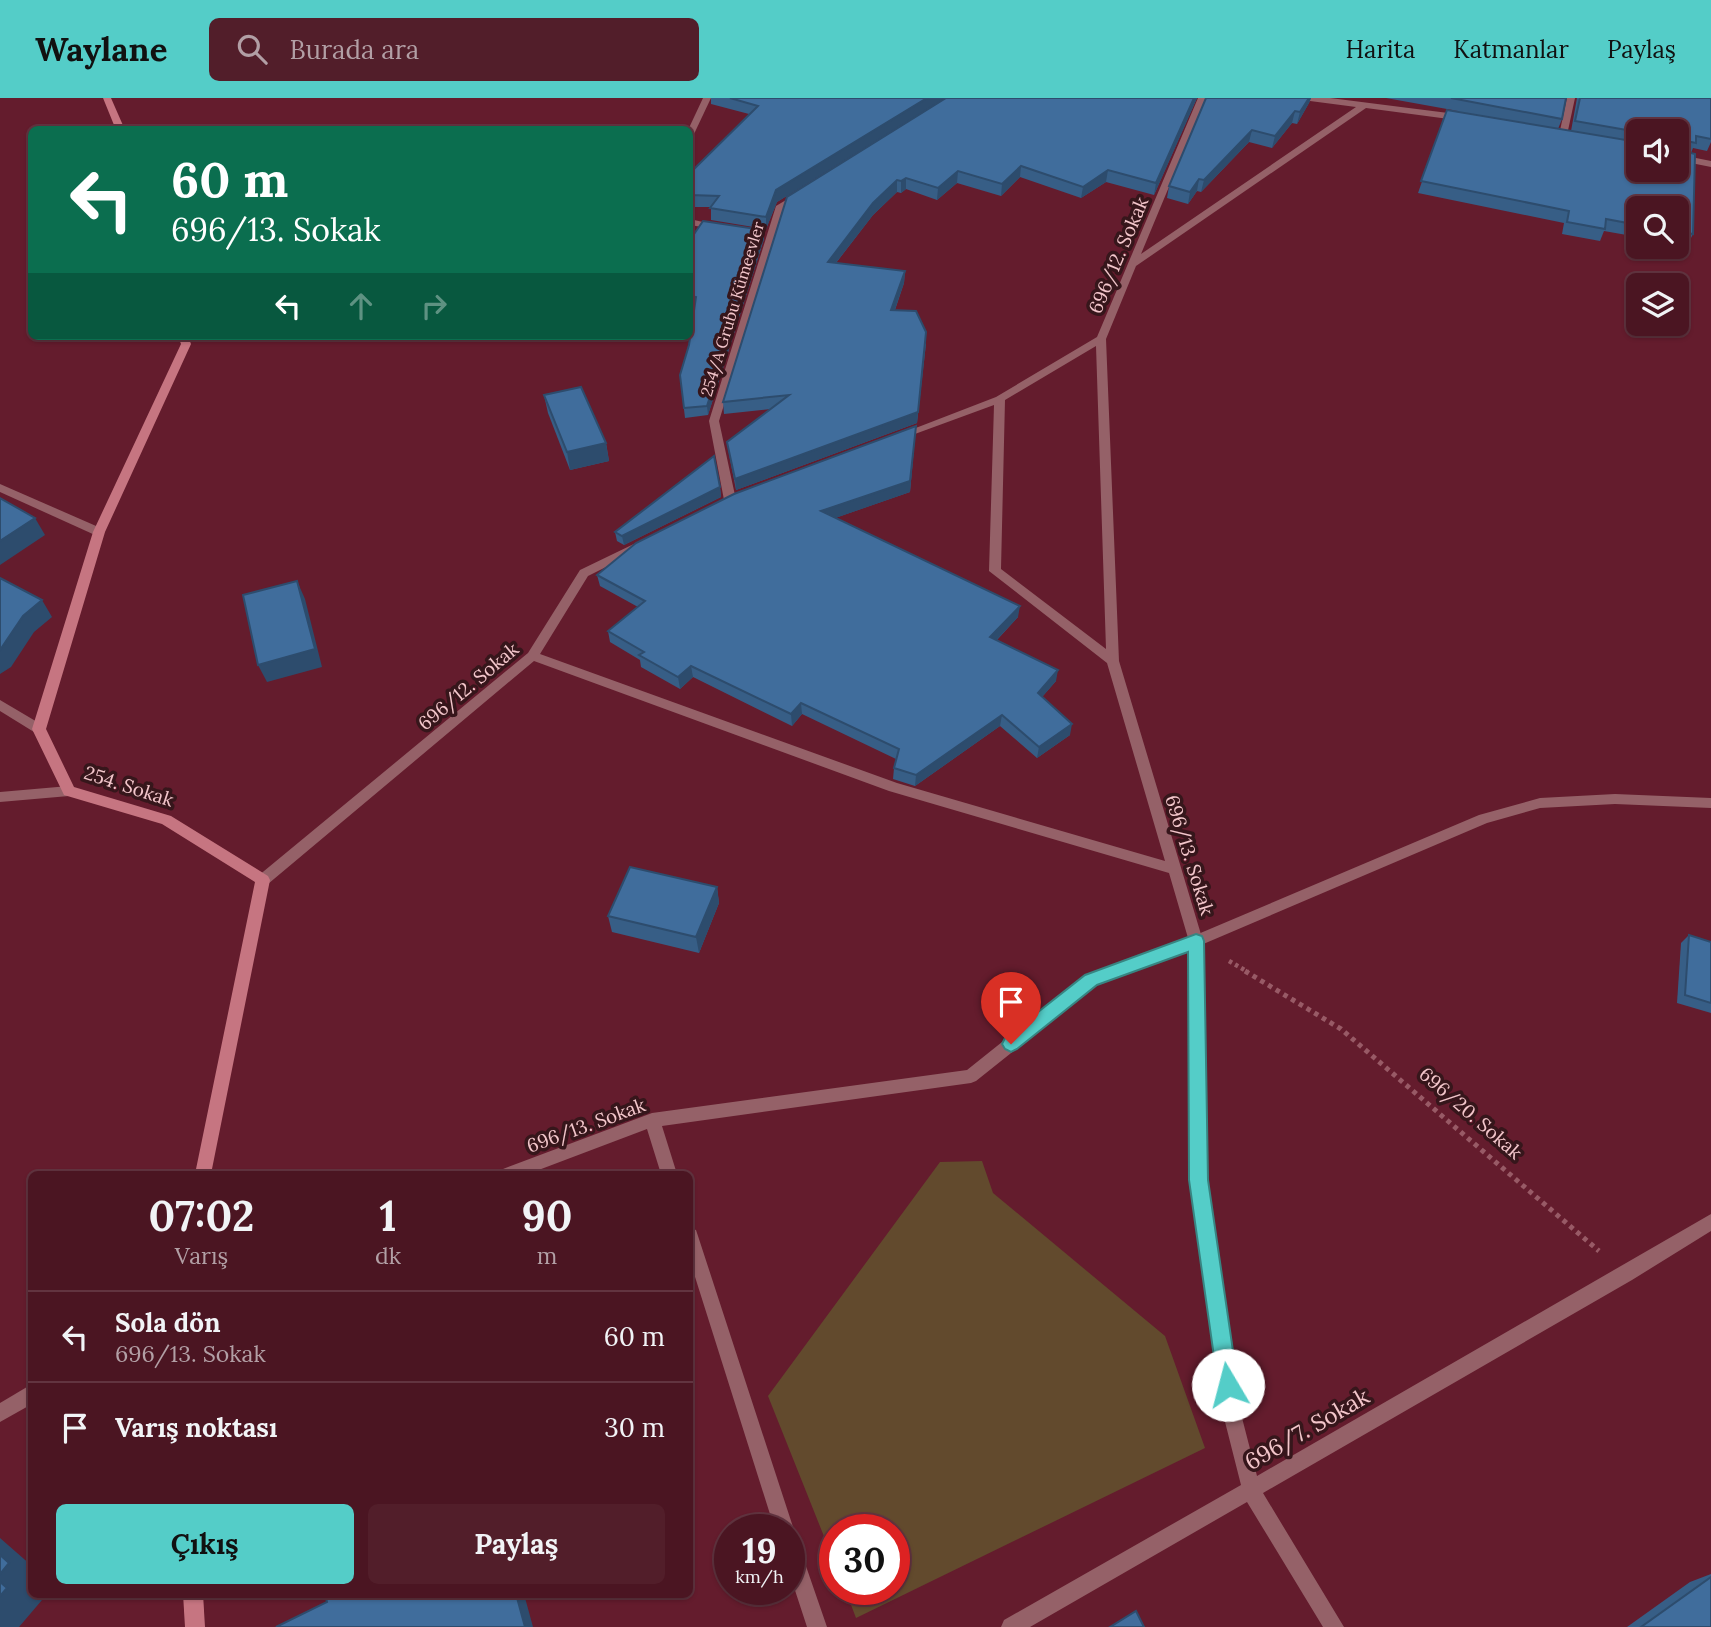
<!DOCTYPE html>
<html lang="tr">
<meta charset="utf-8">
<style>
:root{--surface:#4b1522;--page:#521e2a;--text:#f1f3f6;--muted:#b29fa5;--line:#623440;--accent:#54cdc8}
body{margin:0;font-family:Lora,serif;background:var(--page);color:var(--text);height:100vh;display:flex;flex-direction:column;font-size:26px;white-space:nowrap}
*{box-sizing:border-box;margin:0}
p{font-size:23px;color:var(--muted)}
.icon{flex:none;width:38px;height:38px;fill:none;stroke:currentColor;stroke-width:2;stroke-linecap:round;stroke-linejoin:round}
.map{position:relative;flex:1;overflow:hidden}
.details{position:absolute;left:28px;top:1073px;width:665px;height:427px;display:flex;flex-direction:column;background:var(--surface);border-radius:10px;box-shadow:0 2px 5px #0004,0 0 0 2px var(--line)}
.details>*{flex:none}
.top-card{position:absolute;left:28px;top:28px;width:665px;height:214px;border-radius:10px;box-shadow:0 2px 5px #0004,0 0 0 2px var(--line);background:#0b6e4f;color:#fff;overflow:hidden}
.buttons{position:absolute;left:1626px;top:21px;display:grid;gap:14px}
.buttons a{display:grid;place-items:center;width:63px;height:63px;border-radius:10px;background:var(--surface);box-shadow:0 2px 5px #0004,0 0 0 2px var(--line);font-size:35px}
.speed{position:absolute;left:714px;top:1416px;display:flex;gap:14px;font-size:35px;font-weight:700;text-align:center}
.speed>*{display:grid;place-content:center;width:91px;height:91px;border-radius:50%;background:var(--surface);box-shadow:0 2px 5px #0004,0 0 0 2px var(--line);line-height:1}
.speed small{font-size:18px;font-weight:400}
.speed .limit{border:10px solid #d22;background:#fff;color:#111}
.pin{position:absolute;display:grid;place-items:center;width:60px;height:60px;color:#fff;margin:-72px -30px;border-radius:50% 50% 50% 0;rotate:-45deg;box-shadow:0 0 7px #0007}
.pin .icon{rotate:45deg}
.me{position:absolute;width:77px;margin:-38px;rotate:352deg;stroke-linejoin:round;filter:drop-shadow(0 0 5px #0008)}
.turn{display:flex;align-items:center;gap:24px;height:147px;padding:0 28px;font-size:32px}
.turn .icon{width:91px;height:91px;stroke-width:2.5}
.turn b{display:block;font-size:49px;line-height:60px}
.lanes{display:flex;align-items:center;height:66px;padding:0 28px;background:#0003;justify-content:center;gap:35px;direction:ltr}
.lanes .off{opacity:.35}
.eta{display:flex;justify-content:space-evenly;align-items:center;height:119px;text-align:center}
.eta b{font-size:42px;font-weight:800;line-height:49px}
.cta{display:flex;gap:14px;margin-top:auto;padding:14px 28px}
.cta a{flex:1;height:80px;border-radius:10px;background:var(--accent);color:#111;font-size:28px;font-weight:800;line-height:80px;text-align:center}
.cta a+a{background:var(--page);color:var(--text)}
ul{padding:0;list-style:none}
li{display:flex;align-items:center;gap:21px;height:91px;padding:0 28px;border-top:2px solid var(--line)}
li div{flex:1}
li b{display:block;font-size:26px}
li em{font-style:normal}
header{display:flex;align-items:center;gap:42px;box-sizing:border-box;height:98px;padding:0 35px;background:var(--accent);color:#111}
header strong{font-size:33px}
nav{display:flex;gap:38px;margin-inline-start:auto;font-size:24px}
.search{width:490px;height:63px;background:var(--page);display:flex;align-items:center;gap:18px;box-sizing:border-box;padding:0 24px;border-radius:10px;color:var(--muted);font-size:26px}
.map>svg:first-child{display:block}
</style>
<header>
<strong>Waylane</strong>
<div class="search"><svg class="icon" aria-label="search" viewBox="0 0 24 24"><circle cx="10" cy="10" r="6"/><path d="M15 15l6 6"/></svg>Burada ara</div>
<nav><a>Harita</a><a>Katmanlar</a><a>Paylaş</a></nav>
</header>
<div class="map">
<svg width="1711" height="1529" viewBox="0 0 1711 1529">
<rect width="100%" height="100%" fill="#641c2d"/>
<polygon fill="#624a2d" points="982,1063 993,1095 1165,1238 1205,1350 856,1520 845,1491 894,1491 894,1432 835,1432 835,1466 768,1298 940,1064"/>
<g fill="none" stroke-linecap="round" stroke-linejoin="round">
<polyline stroke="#985a66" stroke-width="4.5" stroke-dasharray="3.5 3.5" stroke-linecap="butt" points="1229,863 1248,874"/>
<polyline stroke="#985a66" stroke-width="5" stroke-dasharray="4.5 4.5" stroke-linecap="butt" points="1245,873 1341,931 1599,1153"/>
<polygon fill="#956168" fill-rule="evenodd" points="1615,696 1711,700 1711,710 1615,706 1540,710 1487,725 1201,847 1196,849 1191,847 1189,843 1191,839 1479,717 1540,700"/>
<g fill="#956168" fill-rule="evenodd">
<polygon points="703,0 711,0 694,36 690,39 688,32"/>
<path d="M1198 0H1206L1141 156 1356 9 1310 3 1306 0H1330L1464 17 1468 20 1464 23 1366 10 1136 168 1106 241 1119 563 1203 843 1207 1082 1240 1312 1257 1378 1711 1116V1133L1632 1182 1263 1395 1344 1529H1323L1247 1404 1030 1529H1001L1004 1522 1241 1387 1222 1312 1191 1082 1189 852 1096 887 976 983 971 985 662 1028 677 1076H661L647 1031 528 1076H501L503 1071 652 1015 967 972 1086 877 1188 840 1169 775 889 693 534 563 268 786H258L256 782 258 778 528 555 580 472 640 443 644 444V450L588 478 540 556 897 685 1165 763 1107 565 989 473 994 307 904 340H896L895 338 996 299 1097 239ZM1096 248 1106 551 1001 471 1005 302Z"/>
<polygon points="1567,0 1575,0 1567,37 1563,40 1559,37"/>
<polygon points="1676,56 1711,63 1711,69 1676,62"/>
<polygon points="801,93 804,94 804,98 785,109 719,323 736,402 730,406 724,402 709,323 776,108"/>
<polygon points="690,121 724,129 719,132 690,127"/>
<polygon points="0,386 103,431 105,434 99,438 95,437 0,394"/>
<polygon points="0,602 44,628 46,631 44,634 34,634 0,613"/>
<polygon points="69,688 76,693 69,698 0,704 0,694"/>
<polygon points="690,1130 696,1132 698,1138 794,1432 792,1437 796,1438 798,1445 827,1529 807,1529 789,1474 789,1432 775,1432 690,1163"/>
<polygon points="32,1286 32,1306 0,1324 0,1305"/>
</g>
<g fill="#c67581" fill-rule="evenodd">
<polygon points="103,0 111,0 125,32 116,32"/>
<polygon points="178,238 188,238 191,246 105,434 46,631 74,689 171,718 268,778 270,782 211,1076 195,1076 255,784 162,726 64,697 32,631 93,434 181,246"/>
<polygon points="183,1496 203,1496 205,1529 185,1529"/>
</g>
</g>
<g fill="#375e86" fill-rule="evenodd">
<polygon points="711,0 945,0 777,104 766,131 711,122 711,109 690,109 690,75 749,16 711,6"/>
<polygon points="946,0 1197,0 1154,97 1106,84 1081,100 1020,79 1001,98 957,85 937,102 906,91 901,95 897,94 873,117 836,165 905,173 904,185 895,212 926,246 917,325 736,392 729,356 727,344 771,311 724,316 723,304"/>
<polygon points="1206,0 1311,0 1309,5 1297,26 1292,25 1272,50 1249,44 1201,94 1197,93 1188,106 1167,100 1169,88"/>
<path d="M1386 0H1566L1562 21 1558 31 1571 33 1577 0H1711V44L1707 53 1693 50 1691 55 1693 136 1687 148 1676 146V110H1638V139L1604 133 1600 143 1562 136 1564 125 1418 95 1447 12 1458 13ZM1638 33H1676L1638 72Z"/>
<polygon points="763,132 764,141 708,317 685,320 680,277 689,247 694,208 690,207 690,142"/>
<polygon points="544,297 606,345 609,363 570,372 548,315"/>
<polygon points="916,328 910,394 835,420 1018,519 997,542 1056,583 1042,599 1070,637 1037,660 1000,628 915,688 893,681 894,670 896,661 802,616 792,628 693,579 680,591 641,569 640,562 610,544 608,533 638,509 600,488 597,477"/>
<polygon points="720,389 721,399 624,447 617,443 615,434"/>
<polygon points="717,789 719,805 699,855 612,834 608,818"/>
<polygon points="1689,837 1711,844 1711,915 1677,905 1681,845"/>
<polygon points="1711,1476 1711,1529 1627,1529 1690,1484"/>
</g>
<g fill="#2d4c6d">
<polygon points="927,0 945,0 777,104 766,131 766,119 776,92"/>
<polygon points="1194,0 1197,0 1154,97 1156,85"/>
<polygon points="1309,0 1311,0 1309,5 1297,26 1300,14"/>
<polygon points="1295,13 1292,25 1272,50 1275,38"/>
<polygon points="1252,32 1249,44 1201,94 1204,82"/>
<polygon points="1021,68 1020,79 1001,98 1002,86"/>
<polygon points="1108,72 1106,84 1081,100 1083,89"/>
<polygon points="958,73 957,85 937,102 938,90"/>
<polygon points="906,80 906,91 901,95 901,83"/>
<polygon points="1199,81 1197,93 1188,106 1190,94"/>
<polygon points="897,82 897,94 873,117 828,175 828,164 873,105"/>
<polygon points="763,132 764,141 708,317 707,308"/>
<polygon points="905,173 904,185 891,223 891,212"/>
<polygon points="926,234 917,325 736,392 735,381"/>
<polygon points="916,328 910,394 821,425 821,413"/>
<polygon points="606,345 609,363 570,372 567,354"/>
<polygon points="720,389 721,399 624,447 622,438"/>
<polygon points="35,420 45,437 0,467 0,443"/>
<polygon points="297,483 305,501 322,569 267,584 258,567"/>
<polygon points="42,502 52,519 34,534 11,569 0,576 0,552 23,518"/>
<polygon points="1020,508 1018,519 989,550 990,539"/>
<polygon points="691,568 693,579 680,591 678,579"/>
<polygon points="1058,572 1056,583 1036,606 1038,595"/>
<polygon points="801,605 802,616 792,628 791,616"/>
<polygon points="1002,617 1000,628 915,688 916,677"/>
<polygon points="1072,626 1070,637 1037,660 1039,649"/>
<polygon points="717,789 719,805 699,855 696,839"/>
<polygon points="0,1440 32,1468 32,1496 35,1496 42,1502 19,1529 0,1529"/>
<polygon points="516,1496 524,1496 533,1529 525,1529"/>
</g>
<g fill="#406d9c" stroke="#2d4c6d" stroke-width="2">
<polygon points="730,0 927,0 776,92 766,119 710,110 719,98 690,97 690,75 758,8"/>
<polygon points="946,0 1194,0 1156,85 1108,72 1083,89 1021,68 1002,86 958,73 938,90 906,80 901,83 897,82 873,105 828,164 905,173 891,212 916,213 926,234 918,314 735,381 727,344 789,297 723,304 787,99"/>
<polygon points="1206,0 1309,0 1300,14 1295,13 1275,38 1252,32 1204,82 1199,81 1190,94 1169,88"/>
<polygon points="1451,0 1566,0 1562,21"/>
<polygon points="1580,0 1711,0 1711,41 1696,38 1696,45 1682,42 1679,45 1679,52 1695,56 1693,136 1676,133 1676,110 1638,110 1638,127 1606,121 1605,131 1567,124 1569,113 1421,83 1447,12 1638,44 1638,72 1676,72 1676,33 1638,34 1575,23"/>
<polygon points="703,123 763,132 707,308 684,310 680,277 689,247 696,199 690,198 690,142"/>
<polygon points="581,289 606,345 567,354 544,297"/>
<polygon points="916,328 910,383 821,413 1020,508 990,539 1058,572 1038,595 1072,626 1039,649 1002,617 916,677 894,670 899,651 801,605 791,616 691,568 678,579 639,557 644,554 608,533 645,503 597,477 636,445 734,396"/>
<polygon points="714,358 720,389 622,438 615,434"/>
<polygon points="0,400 35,420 0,443"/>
<polygon points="0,480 42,502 23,518 0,552"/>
<polygon points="297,483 315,551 258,567 243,497"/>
<polygon points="630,769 717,789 696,839 608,818"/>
<polygon points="1689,837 1711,844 1711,905 1685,897"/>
<polygon points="0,1457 9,1465 0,1476"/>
<polygon points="1711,1479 1711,1529 1641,1529"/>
<polygon points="0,1484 7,1490 0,1498"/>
<polygon points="325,1496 516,1496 525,1529 276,1529 327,1504"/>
<polygon points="1136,1513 1144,1529 1110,1529"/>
</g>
<polygon fill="#54cdc8" stroke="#378582" stroke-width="2" points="1196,836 1202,838 1204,843 1208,1082 1238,1287 1235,1294 1228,1297 1221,1294 1218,1287 1189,1082 1188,854 1097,887 1017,951 1011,954 1005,951 1002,946 1005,940 1085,877"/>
<g text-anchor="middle" stroke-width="7" stroke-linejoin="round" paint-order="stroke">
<g font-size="16" fill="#f3c6cb" stroke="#36161b">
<text transform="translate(732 211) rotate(-73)" y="6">254/A Grubu Kümeevler</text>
</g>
<g font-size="19" fill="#f3c6cb" stroke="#36161b">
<text transform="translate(1118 157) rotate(-67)" y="7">696/12. Sokak</text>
<text transform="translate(468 588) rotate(-40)" y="7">696/12. Sokak</text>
<text transform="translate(129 688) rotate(18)" y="7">254. Sokak</text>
<text transform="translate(1190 757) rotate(73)" y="7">696/13. Sokak</text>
<text transform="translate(1471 1015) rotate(41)" y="7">696/20. Sokak</text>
<text transform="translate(586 1027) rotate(-20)" y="7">696/13. Sokak</text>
</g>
<g font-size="23" fill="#f3c6cb" stroke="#36161b">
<text transform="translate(1307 1331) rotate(-30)" y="8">696/7. Sokak</text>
</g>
</g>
</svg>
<div class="buttons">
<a><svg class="icon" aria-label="sound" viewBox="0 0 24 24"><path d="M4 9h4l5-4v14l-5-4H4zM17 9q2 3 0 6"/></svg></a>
<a><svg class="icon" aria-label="search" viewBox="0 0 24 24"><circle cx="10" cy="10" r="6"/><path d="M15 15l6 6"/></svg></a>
<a><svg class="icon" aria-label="layers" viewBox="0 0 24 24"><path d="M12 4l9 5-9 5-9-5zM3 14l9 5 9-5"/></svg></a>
</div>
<div class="speed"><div>19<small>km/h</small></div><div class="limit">30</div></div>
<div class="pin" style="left:1011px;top:946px;background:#d93025"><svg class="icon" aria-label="arrive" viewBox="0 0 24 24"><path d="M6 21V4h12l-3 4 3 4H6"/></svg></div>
<svg class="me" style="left:1228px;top:1287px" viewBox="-20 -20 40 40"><circle r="19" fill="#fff"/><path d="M0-13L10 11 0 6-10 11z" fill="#54cdc8"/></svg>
<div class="top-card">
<div class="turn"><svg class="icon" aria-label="left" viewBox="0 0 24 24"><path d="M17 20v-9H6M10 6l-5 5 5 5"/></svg><div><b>60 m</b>696/13. Sokak</div></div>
<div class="lanes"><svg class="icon" aria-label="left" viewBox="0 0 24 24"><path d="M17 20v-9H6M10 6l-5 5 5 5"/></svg><svg class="icon off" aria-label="ahead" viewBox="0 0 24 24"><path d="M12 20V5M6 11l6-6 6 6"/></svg><svg class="icon off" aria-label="right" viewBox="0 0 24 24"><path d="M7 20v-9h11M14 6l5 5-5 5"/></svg></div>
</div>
<section class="details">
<div class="eta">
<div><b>07:02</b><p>Varış</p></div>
<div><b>1</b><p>dk</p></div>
<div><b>90</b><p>m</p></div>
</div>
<ul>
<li><svg class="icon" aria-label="left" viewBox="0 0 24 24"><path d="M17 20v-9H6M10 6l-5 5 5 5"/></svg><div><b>Sola dön</b><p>696/13. Sokak</p></div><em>60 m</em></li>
<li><svg class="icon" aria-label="arrive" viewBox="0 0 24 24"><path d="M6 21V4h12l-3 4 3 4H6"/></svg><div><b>Varış noktası</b></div><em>30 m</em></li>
</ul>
<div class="cta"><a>Çıkış</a><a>Paylaş</a></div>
</section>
</div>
